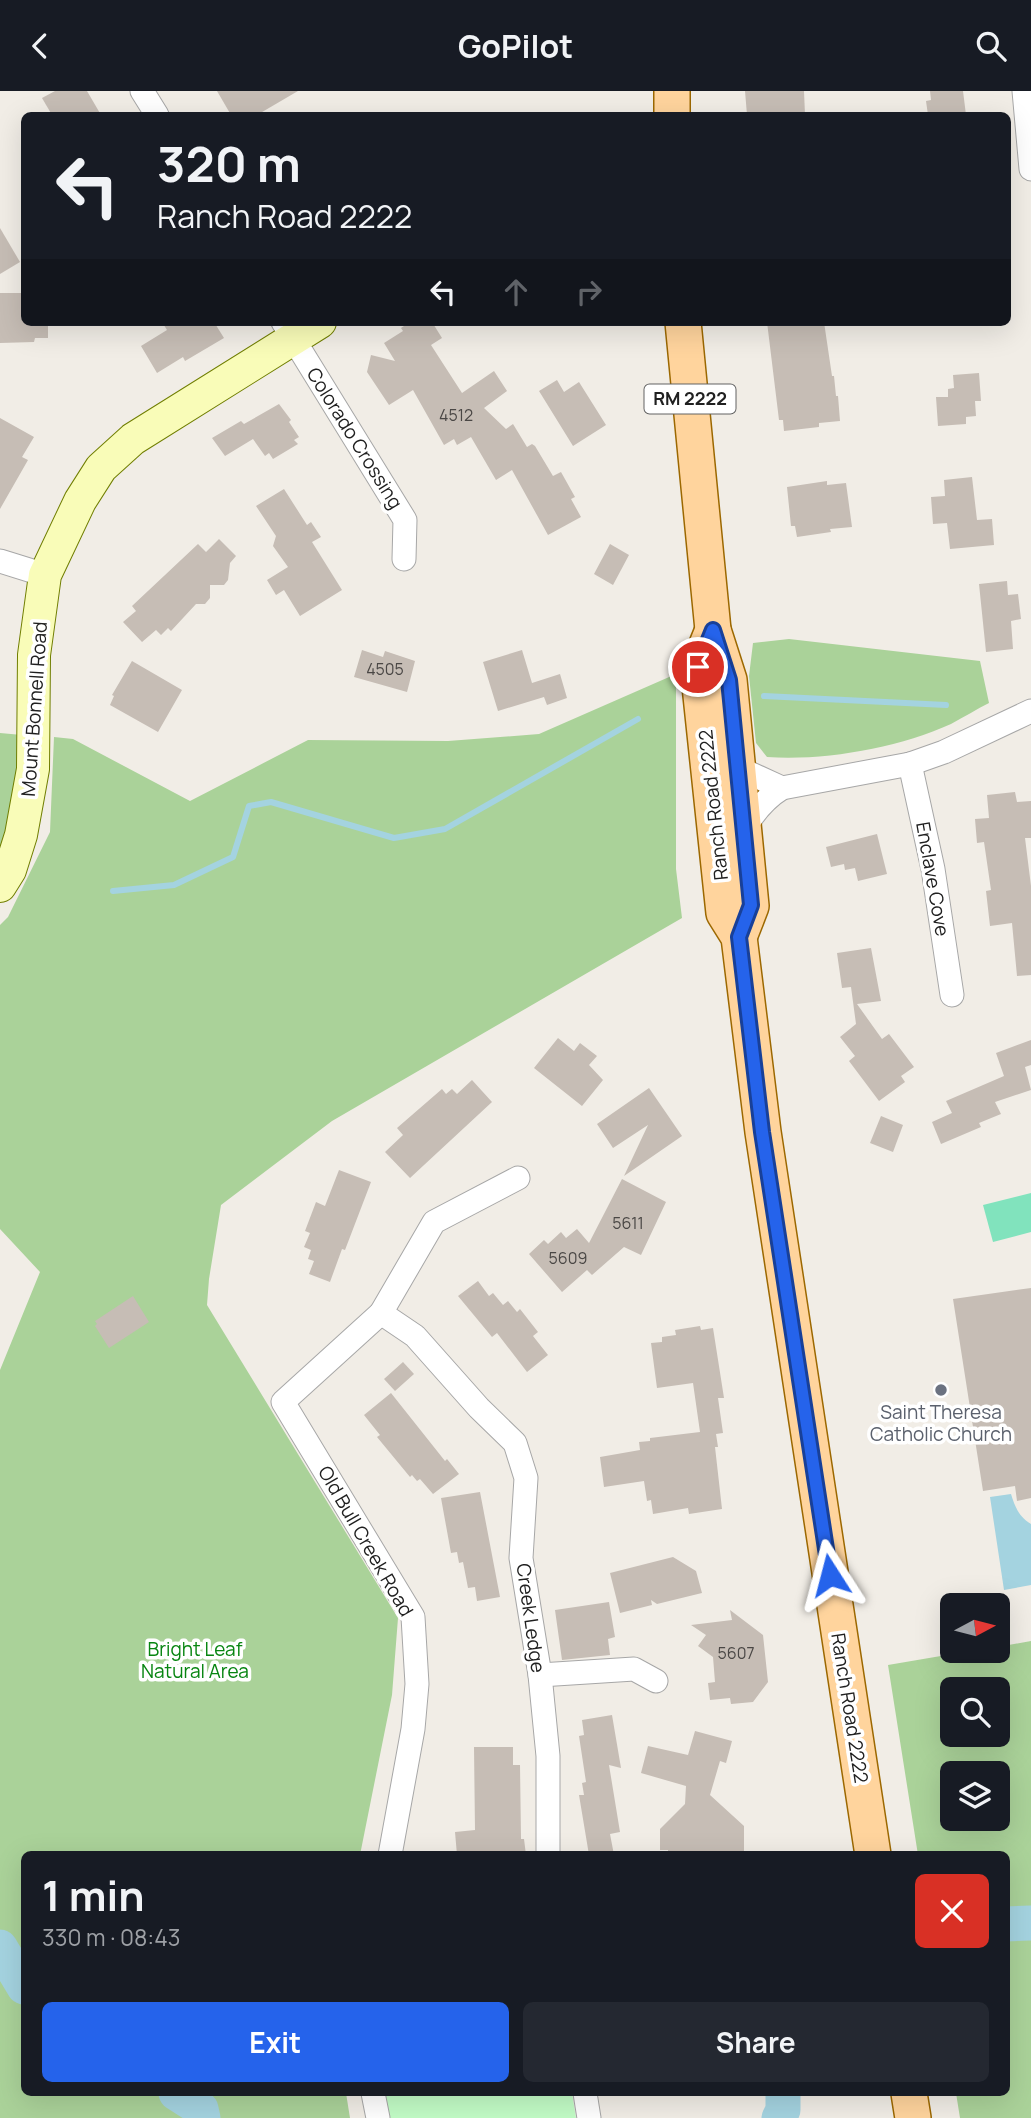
<!DOCTYPE html>
<meta charset="utf-8">
<style>
:root{--surface:#171b24;--page:#242831;--text:#f1f3f6;--muted:#9ea1a6;--accent:#2563eb}
body{margin:0;font-family:Manrope,sans-serif;background:var(--page);color:var(--text);height:100vh;display:flex;flex-direction:column;font-size:26px;white-space:nowrap}
*{box-sizing:border-box;margin:0}
p{font-size:23px;color:var(--muted)}
.icon{flex:none;width:38px;height:38px;fill:none;stroke:currentColor;stroke-width:2;stroke-linecap:round;stroke-linejoin:round}
.map{position:relative;flex:1;overflow:hidden}
.drawer{position:absolute;left:21px;top:1760px;width:989px;height:245px;display:flex;flex-direction:column;background:var(--surface);border-radius:10px;box-shadow:0 7px 28px #0002}
.drawer>*{flex:none}
.guide{position:absolute;left:21px;top:21px;width:990px;height:214px;border-radius:10px;box-shadow:0 7px 28px #0002;background:#171b24;color:var(--text);overflow:hidden}
.needle{width:46px;rotate:83deg}
.fabs{position:absolute;left:940px;top:1502px;display:grid;gap:14px}
.fabs a{display:grid;place-items:center;width:70px;height:70px;border-radius:10px;background:var(--surface);box-shadow:0 7px 28px #0002;font-size:35px}
.pin{position:absolute;display:grid;place-items:center;width:60px;height:60px;color:#fff;margin:-30px;border:4px solid #fff;border-radius:50%;box-shadow:0 2px 7px #0007}
.me{position:absolute;width:77px;margin:-38px;rotate:351deg;stroke-linejoin:round;filter:drop-shadow(0 0 5px #0008)}
.turn{display:flex;align-items:center;gap:24px;height:147px;padding:0 21px;font-size:32px}
.turn .icon{width:91px;height:91px;stroke-width:2.5}
.turn b{display:block;font-size:49px;line-height:60px}
.lanes{display:flex;align-items:center;height:66px;padding:0 21px;background:#0003;justify-content:center;gap:35px;direction:ltr}
.lanes .off{opacity:.35}
.round{display:grid;place-items:center;flex:none;width:74px;height:74px;border-radius:10px;background:var(--page)}
.head{display:flex;align-items:center;justify-content:space-between;height:119px;padding:0 21px}
h1{font-size:42px;font-weight:700;line-height:52px}
.cta{display:flex;gap:14px;margin-top:auto;padding:14px 21px}
.cta a{flex:1;height:80px;border-radius:10px;background:var(--accent);color:#fff;font-size:28px;font-weight:700;line-height:80px;text-align:center}
.cta a+a{background:var(--page);color:var(--text)}
header{display:flex;justify-content:space-between;align-items:center;height:91px;padding:0 21px;background:var(--surface);font-size:32px;font-weight:700}
.map>svg:first-child{display:block}
</style>
<header><svg class="icon" aria-label="back" viewBox="0 0 24 24"><path d="M15 5l-7 7 7 7"/></svg>GoPilot<svg class="icon" aria-label="search" viewBox="0 0 24 24"><circle cx="10" cy="10" r="6"/><path d="M15 15l6 6"/></svg></header>
<div class="map">
<svg width="1031" height="2027" viewBox="0 0 1031 2027">
<rect width="100%" height="100%" fill="#f1ede6"/>
<g fill="#aad299" fill-rule="evenodd">
<path d="M789 548 980 570 989 612C977 618 964 626 951 633 898 657 825 670 767 666L756 652 749 585 753 552Z"/>
<polygon points="676,583 676,778 682,827 332,1030 221,1114 209,1188 207,1214 398,1527 392,1604 360,1764 24,1764 24,2002 346,2002 350,2027 0,2027 0,1279 40,1181 0,1138 0,834 8,826 50,741 54,646 73,648 190,710 308,649 448,650 539,643"/>
<polygon points="0,642 22,644 14,716 0,766"/>
<path d="M1031 1550V2027H960L956 2002H1006V1764H918L888 1574 976 1559H998V1556ZM952 1598H998V1643H952ZM952 1682H998V1727H952Z"/>
</g>
<polygon fill="#c2fcc6" points="384,2002 572,2002 576,2027 388,2027"/>
<polygon fill="#81e3bd" points="1031,1102 1031,1141 993,1151 983,1114"/>
<path fill="#a4d3e0" d="M1011 1403C1015 1416 1019 1426 1031 1433V1494L1004 1499 990 1406Z"/>
<g fill="none" stroke-linecap="round" stroke-linejoin="round">
<g stroke="#a4d3e0" stroke-width="6">
<polyline points="764,605 946,614"/>
<polyline points="113,800 174,794 233,766 249,715 271,711 394,747 445,738 638,628"/>
</g>
<g stroke="#a4d3e0" stroke-width="35">
<polyline points="1006,1833 1031,1832"/>
<polyline points="0,1856 24,1896"/>
<polyline points="176,2002 201,2018 203,2027"/>
<polyline points="779,2027 783,2019 783,2002"/>
</g>
</g>
<g fill="#c6bdb5">
<polygon points="55,0 87,0 101,24 52,24 42,7"/>
<polygon points="217,0 298,0 257,24 231,24"/>
<polygon points="745,0 804,0 805,24 747,24"/>
<polygon points="930,0 963,0 966,24 928,24 926,10 931,9"/>
<polygon points="0,137 20,171 0,183"/>
<polygon points="0,202 24,202 24,231 48,231 48,247 35,247 34,251 0,252"/>
<polygon points="162,231 214,231 224,247 185,270 183,266 157,282 141,255 167,239"/>
<polygon points="410,231 432,231 442,247 431,254 462,302 494,280 507,300 484,317 506,338 513,333 527,356 532,353 535,355 553,385 561,381 575,406 571,408 581,426 548,444 512,379 496,389 471,346 457,354 454,348 444,354 413,299 389,314 367,281 371,264 395,270 384,252 403,240 401,237"/>
<polygon points="767,231 824,231 832,285 834,285 836,305 838,305 840,330 819,332 819,336 784,340 783,329 779,329"/>
<polygon points="979,282 981,310 975,310 976,325 966,326 966,333 938,335 936,306 948,306 948,298 954,297 953,284"/>
<polygon points="557,289 564,301 579,291 606,334 573,355 539,300"/>
<polygon points="279,313 291,329 289,331 299,346 294,349 298,353 273,368 269,362 265,365 253,348 225,365 212,347 241,330 244,333"/>
<polygon points="0,327 34,346 22,366 28,369 0,418"/>
<polygon points="972,386 977,429 992,428 994,454 950,458 947,432 933,433 931,406 945,405 944,389"/>
<polygon points="827,390 827,394 846,392 852,436 830,438 831,441 797,446 795,435 791,435 787,396"/>
<polygon points="284,398 307,434 311,431 321,446 312,451 342,499 300,525 284,499 276,504 267,489 288,476 273,455 276,445 256,415"/>
<polygon points="219,448 236,465 230,472 228,489 224,494 210,494 210,507 205,513 196,513 171,540 168,537 161,544 156,539 142,551 123,531 136,520 132,515 198,453 206,461"/>
<polygon points="610,453 629,464 613,494 594,483"/>
<polygon points="1007,490 1008,504 1018,503 1021,528 1011,530 1013,558 986,561 979,493"/>
<polygon points="362,559 383,566 385,560 415,570 407,601 354,586"/>
<polygon points="522,559 532,592 560,583 567,607 547,614 544,606 498,620 483,571"/>
<polygon points="132,570 182,599 158,641 110,614 114,605 112,604"/>
<polygon points="1015,701 1017,711 1031,710 1031,747 1025,747 1031,795 1031,884 1017,885 1012,832 990,835 986,800 991,799 984,751 977,752 975,728 989,727 987,704"/>
<polygon points="877,743 887,783 858,790 855,777 845,779 844,773 831,776 826,756"/>
<polygon points="871,857 881,910 857,913 882,948 889,943 914,976 901,985 905,991 879,1010 849,970 855,965 840,946 856,933 851,896 842,897 837,862"/>
<polygon points="558,947 574,960 580,952 597,965 589,974 603,989 582,1015 534,977"/>
<polygon points="1031,949 1031,974 1025,976 1031,999 995,1011 1001,1023 979,1032 981,1036 941,1053 932,1031 952,1022 946,1010 1004,985 996,962"/>
<polygon points="472,989 492,1011 410,1087 385,1061 403,1044 397,1037 442,998 446,1003 452,998 457,1003"/>
<polygon points="649,997 682,1045 624,1085 648,1034 613,1057 597,1033"/>
<polygon points="881,1025 903,1034 893,1061 870,1052"/>
<polygon points="339,1079 371,1091 345,1159 342,1158 330,1191 309,1183 314,1170 308,1168 311,1159 304,1156 310,1142 305,1140 316,1111 325,1115"/>
<polygon points="622,1088 666,1111 641,1164 624,1156 592,1184 587,1179 562,1201 529,1163 544,1149 548,1153 561,1141 566,1147 577,1138 589,1152"/>
<polygon points="478,1190 489,1205 493,1202 503,1214 508,1210 517,1221 520,1218 538,1241 533,1245 548,1264 527,1281 497,1242 492,1246 458,1205"/>
<polygon points="1031,1197 1031,1407 1017,1410 1015,1395 983,1400 953,1208"/>
<polygon points="133,1205 149,1231 109,1257 95,1235 97,1233 95,1230"/>
<polygon points="700,1235 701,1239 713,1237 724,1307 718,1307 723,1342 716,1343 718,1356 715,1356 722,1418 689,1423 688,1417 653,1423 651,1409 647,1410 644,1390 604,1396 600,1366 640,1359 639,1351 650,1350 650,1347 700,1341 693,1292 657,1297 651,1252 662,1251 662,1246 676,1244 675,1239"/>
<polygon points="403,1271 414,1283 395,1300 384,1288"/>
<polygon points="391,1302 445,1370 447,1368 459,1383 433,1403 420,1388 417,1390 412,1384 410,1386 377,1346 380,1344 364,1324"/>
<polygon points="480,1401 500,1506 477,1510 475,1496 468,1497 463,1471 459,1472 457,1461 451,1462 441,1407"/>
<polygon points="673,1466 696,1480 702,1502 657,1513 651,1509 652,1514 620,1522 610,1482"/>
<polygon points="609,1511 615,1546 608,1548 610,1564 562,1569 555,1519"/>
<polygon points="730,1519 763,1544 768,1591 753,1611 731,1613 730,1607 710,1609 708,1592 715,1591 713,1566 698,1555 706,1544 691,1534 732,1529"/>
<polygon points="612,1624 621,1677 609,1674 620,1741 610,1743 614,1764 589,1764 579,1704 584,1704 582,1692 586,1691 579,1645 584,1644 582,1629"/>
<polygon points="695,1640 732,1650 726,1672 720,1670 710,1704 744,1735 744,1764 668,1764 668,1759 660,1759 660,1738 685,1713 686,1695 641,1682 648,1655 688,1664"/>
<polygon points="474,1656 513,1656 513,1674 520,1674 521,1748 524,1748 526,1764 457,1764 455,1741 475,1739"/>
</g>
<g fill="none" stroke-linecap="round" stroke-linejoin="round">
<defs>
<g id="street">
<polyline points="142,0 157,24"/>
<polyline points="1024,0 1031,78"/>
<polyline points="283,231 405,429 404,468"/>
<polyline points="0,470 45,484"/>
<polyline points="736,670 747,681 782,697"/>
<polyline points="910,673 933,778 952,904"/>
<path d="M743 740C753 722 764 708 782 697L910 673 944 661 1031 620"/>
<polyline points="381,1222 415,1245 479,1317 515,1352 526,1387 521,1467 540,1584 548,1665 548,1764"/>
<polyline points="540,1584 634,1578 656,1590"/>
<polyline points="390,1764 413,1638 417,1593 413,1526 283,1311 381,1222 434,1131 518,1087"/>
<polyline points="373,2002 378,2027"/>
<polyline points="585,2002 589,2027"/>
</g>
<polyline id="secondary" points="0,795 10,779 21,744 33,678 34,564 45,484 80,410 101,377 133,348 320,231"/>
<g id="primary">
<polyline points="672,0 672,24"/>
<polyline points="683,231 713,539 729,589 751,815 739,846"/>
<polyline points="713,539 698,576 724,822 739,846 763,1041 873,1764"/>
<polyline points="909,2002 913,2027"/>
</g>
</defs>
<use href="#street" stroke="#a7a7a7" stroke-width="25"/>
<use href="#secondary" stroke="#707e00" stroke-width="34"/>
<use href="#primary" stroke="#9c6800" stroke-width="38"/>
<use href="#street" stroke="#fff" stroke-width="23"/>
<use href="#secondary" stroke="#f9fcb8" stroke-width="32"/>
<use href="#primary" stroke="#ffd49d" stroke-width="35"/>
</g>
<g fill="none" stroke-linecap="round" stroke-linejoin="round">
<defs>
<polyline id="route" points="698,576 713,539 729,589 751,814 739,846 762,1041 830,1484"/>
</defs>
<use href="#route" stroke="#184099" stroke-width="18"/>
<use href="#route" stroke="#2563eb" stroke-width="12"/>
</g>
<circle fill="#6b7280" stroke="#fff" stroke-width="2.5" cx="941" cy="1299" r="7"/>
<g text-anchor="middle" stroke-width="7" stroke-linejoin="round" paint-order="stroke">
<g font-size="16" fill="#4a4745">
<text x="456" y="330">4512</text>
<text x="385" y="584">4505</text>
<text x="628" y="1138">5611</text>
<text x="568" y="1173">5609</text>
<text x="736" y="1568">5607</text>
</g>
<rect fill="#fff" stroke="#636363" stroke-width="2" x="644.5" y="293.5" width="91" height="29" rx="5"/>
<g font-size="18" font-weight="bold" fill="#202020">
<text x="690" y="314">RM 2222</text>
</g>
<g font-size="19" fill="#202020" stroke="#fff">
<text transform="translate(355 347) rotate(58)" y="7">Colorado Crossing</text>
<text transform="translate(34 618) rotate(-86)" y="7">Mount Bonnell Road</text>
<text transform="translate(713 714) rotate(-96)" y="7">Ranch Road 2222</text>
<text transform="translate(933 788) rotate(80)" y="7">Enclave Cove</text>
<text transform="translate(366 1450) rotate(60)" y="7">Old Bull Creek Road</text>
<text transform="translate(531 1527) rotate(82)" y="7">Creek Ledge</text>
<text transform="translate(850 1617) rotate(81)" y="7">Ranch Road 2222</text>
</g>
<g font-size="19" fill="#5b616d" stroke="#fff">
<text x="941" y="1328">Saint Theresa<tspan x="941" dy="22">Catholic Church</tspan></text>
</g>
<g font-size="19" fill="#078511" stroke="#fff">
<text x="195" y="1565">Bright Leaf<tspan x="195" dy="22">Natural Area</tspan></text>
</g>
</g>
</svg>
<div class="fabs">
<a><svg class="needle" viewBox="-14 -14 28 28"><path d="M0-13l5 13h-10z" fill="#e53935"/><path d="M0 13l5-13h-10z" fill="#9ea1a6"/></svg></a>
<a><svg class="icon" aria-label="search" viewBox="0 0 24 24"><circle cx="10" cy="10" r="6"/><path d="M15 15l6 6"/></svg></a>
<a><svg class="icon" aria-label="layers" viewBox="0 0 24 24"><path d="M12 4l9 5-9 5-9-5zM3 14l9 5 9-5"/></svg></a>
</div>
<div class="pin" style="left:698px;top:576px;background:#d93025"><svg class="icon" aria-label="arrive" viewBox="0 0 24 24"><path d="M6 21V4h12l-3 4 3 4H6"/></svg></div>
<svg class="me" style="left:830px;top:1484px" viewBox="-20 -20 40 40"><path d="M0-17L14 15 0 8-14 15z" fill="#2563eb" stroke="#fff" stroke-width="4"/></svg>
<div class="guide">
<div class="turn"><svg class="icon" aria-label="left" viewBox="0 0 24 24"><path d="M17 20v-9H6M10 6l-5 5 5 5"/></svg><div><b>320 m</b>Ranch Road 2222</div></div>
<div class="lanes"><svg class="icon" aria-label="left" viewBox="0 0 24 24"><path d="M17 20v-9H6M10 6l-5 5 5 5"/></svg><svg class="icon off" aria-label="ahead" viewBox="0 0 24 24"><path d="M12 20V5M6 11l6-6 6 6"/></svg><svg class="icon off" aria-label="right" viewBox="0 0 24 24"><path d="M7 20v-9h11M14 6l5 5-5 5"/></svg></div>
</div>
<section class="drawer">
<div class="head"><div><h1>1 min</h1><p>330 m · 08:43</p></div><a class="round" style="background:#d93025;color:#fff"><svg class="icon" aria-label="close" viewBox="0 0 24 24"><path d="M6 6l12 12M18 6L6 18"/></svg></a></div>
<div class="cta"><a>Exit</a><a>Share</a></div>
</section>
</div>
